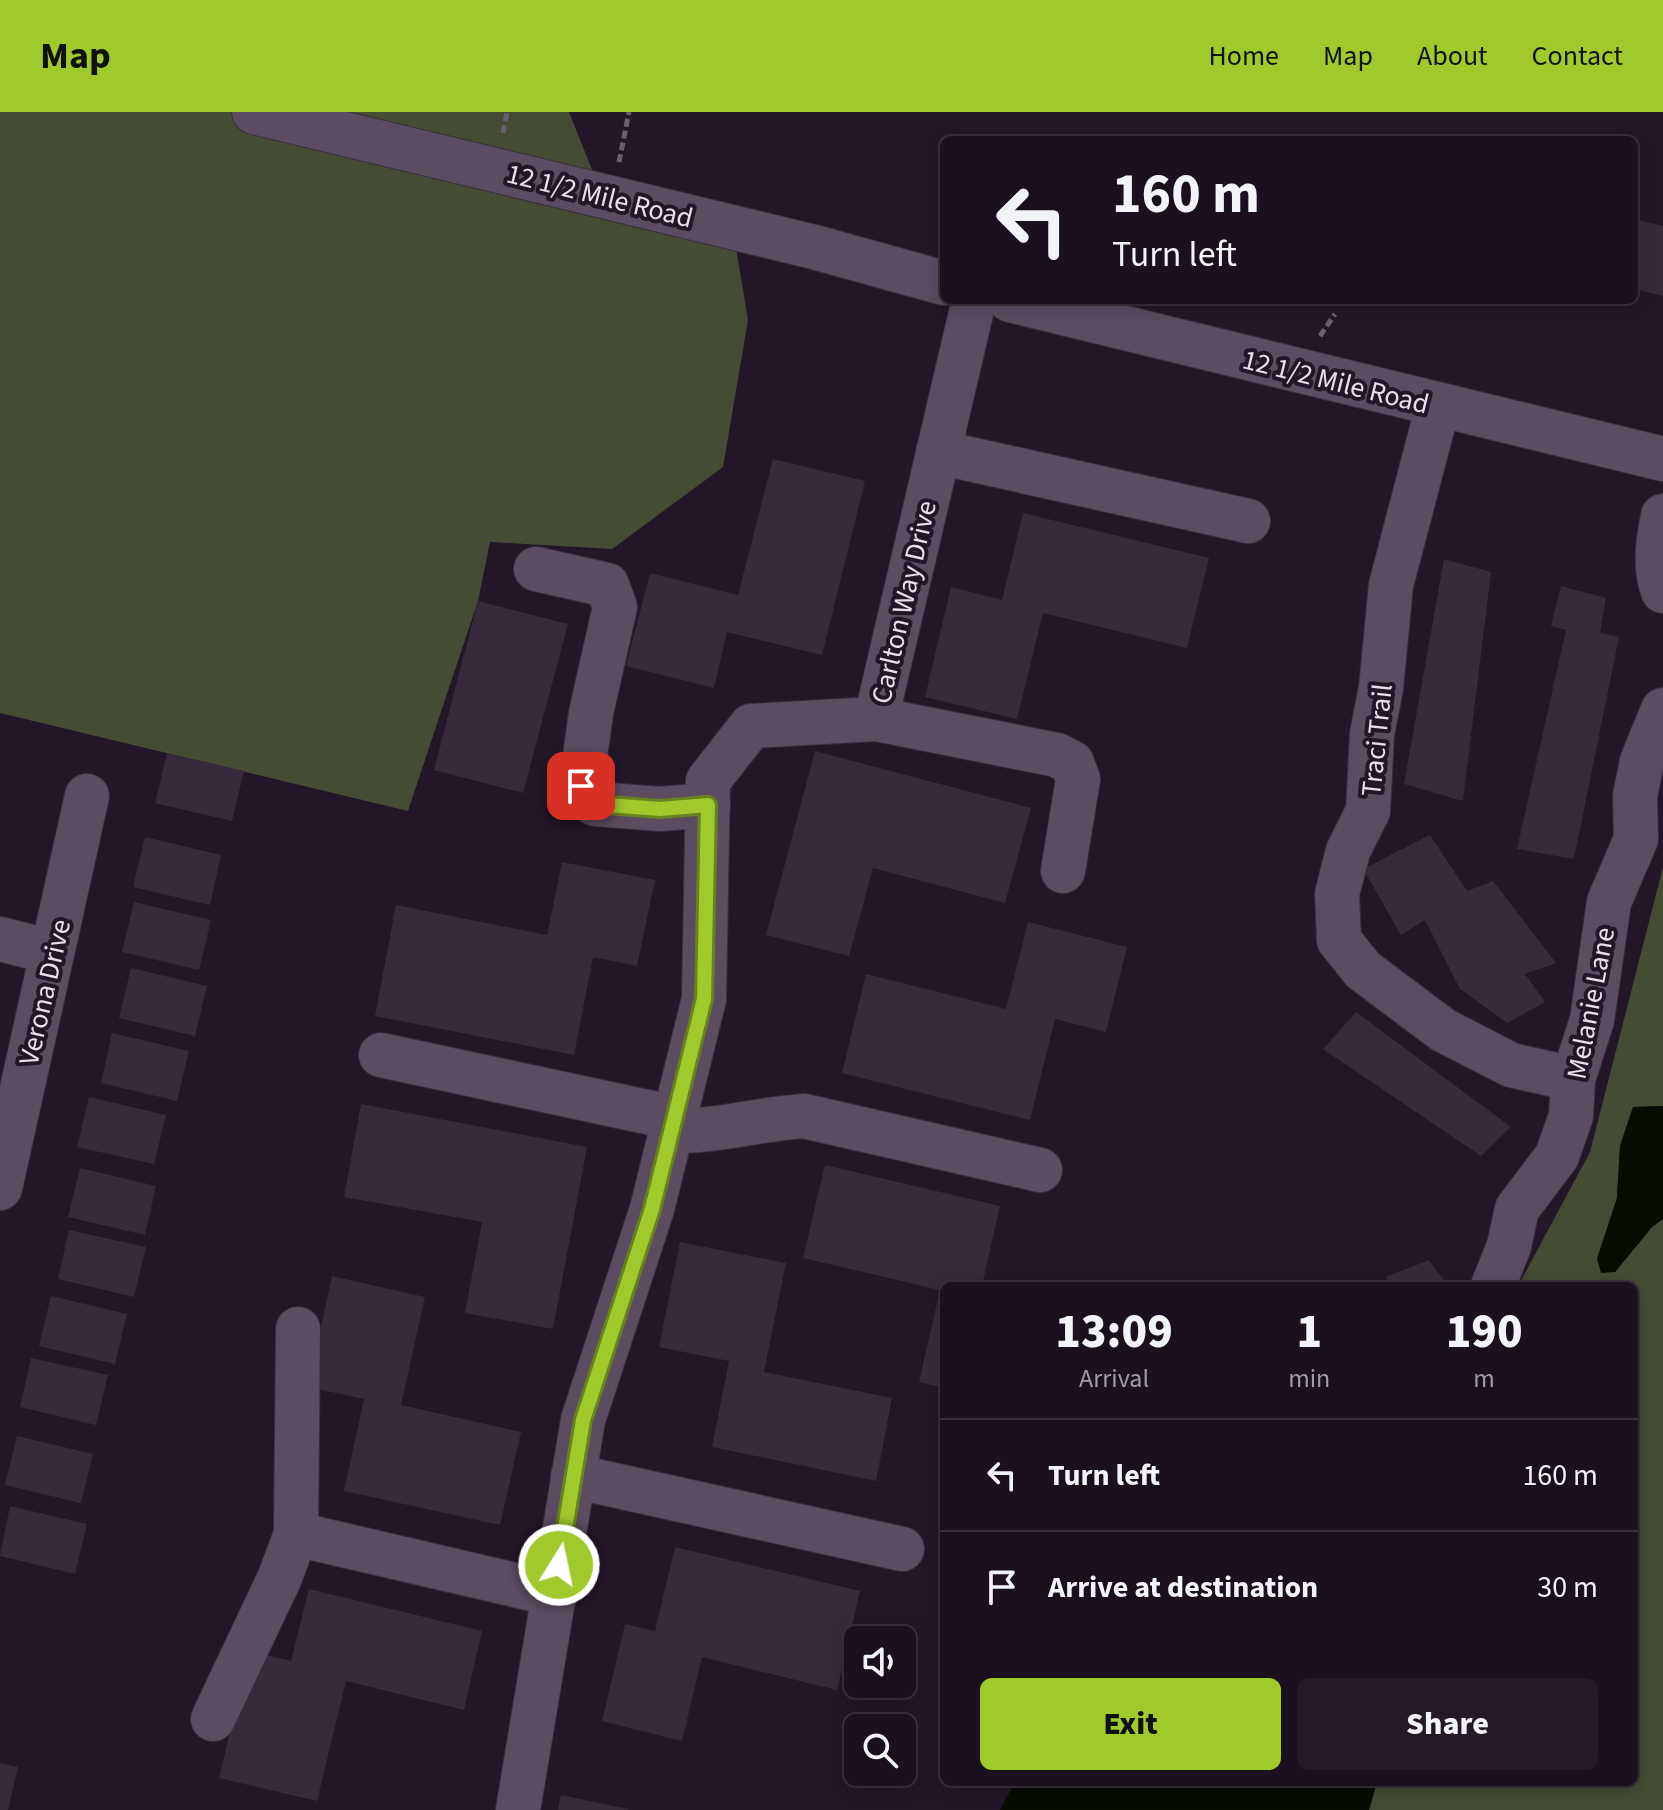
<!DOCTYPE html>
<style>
:root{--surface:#1a101e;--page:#231927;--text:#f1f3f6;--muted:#9f9da4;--line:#38303c;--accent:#a0c92c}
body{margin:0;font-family:"Source Sans 3",sans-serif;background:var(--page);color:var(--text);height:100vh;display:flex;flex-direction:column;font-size:30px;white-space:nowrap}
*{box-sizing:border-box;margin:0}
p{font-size:26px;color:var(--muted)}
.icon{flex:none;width:44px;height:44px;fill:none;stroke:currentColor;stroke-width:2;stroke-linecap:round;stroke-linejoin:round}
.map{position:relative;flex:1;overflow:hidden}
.panel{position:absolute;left:940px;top:1170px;width:698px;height:504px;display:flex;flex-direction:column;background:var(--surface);border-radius:12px;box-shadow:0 4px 20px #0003,0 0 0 2px var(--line)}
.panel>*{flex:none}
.banner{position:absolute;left:940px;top:24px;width:698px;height:168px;border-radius:12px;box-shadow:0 4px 20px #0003,0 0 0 2px var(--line);background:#1a101e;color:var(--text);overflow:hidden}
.controls{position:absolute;left:844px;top:1514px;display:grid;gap:16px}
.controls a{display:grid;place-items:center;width:72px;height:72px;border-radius:12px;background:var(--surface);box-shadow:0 4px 20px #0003,0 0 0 2px var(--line);font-size:40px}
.pin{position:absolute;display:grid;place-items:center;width:68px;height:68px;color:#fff;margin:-34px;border-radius:16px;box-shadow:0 4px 12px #0006}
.me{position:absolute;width:88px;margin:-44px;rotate:10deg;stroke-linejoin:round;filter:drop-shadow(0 0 6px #0008)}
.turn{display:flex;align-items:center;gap:28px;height:168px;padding:0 40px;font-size:36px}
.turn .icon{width:104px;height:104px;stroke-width:2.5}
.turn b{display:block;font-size:56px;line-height:68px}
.eta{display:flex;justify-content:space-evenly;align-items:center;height:136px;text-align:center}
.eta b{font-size:48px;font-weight:800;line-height:56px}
.primary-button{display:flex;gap:16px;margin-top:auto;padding:16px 40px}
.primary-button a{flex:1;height:92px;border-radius:12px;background:var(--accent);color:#111;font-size:32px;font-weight:800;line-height:92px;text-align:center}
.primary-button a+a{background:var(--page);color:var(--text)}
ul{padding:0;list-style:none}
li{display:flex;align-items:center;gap:24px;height:112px;padding:0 40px;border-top:2px solid var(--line)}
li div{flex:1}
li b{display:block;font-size:30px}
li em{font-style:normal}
header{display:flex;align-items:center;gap:48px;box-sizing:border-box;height:112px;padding:0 40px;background:var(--accent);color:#111}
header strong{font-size:38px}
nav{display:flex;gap:44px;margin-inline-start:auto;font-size:28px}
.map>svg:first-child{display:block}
</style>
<header>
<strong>Map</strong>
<nav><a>Home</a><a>Map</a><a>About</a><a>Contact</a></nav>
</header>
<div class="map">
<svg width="1663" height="1698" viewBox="0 0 1663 1698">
<rect width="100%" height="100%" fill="#231628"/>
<g fill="#444c34">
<polygon points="0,0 569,0 608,98 736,136 748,208 723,355 612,437 490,430 478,489 408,699 0,601"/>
<polygon points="1663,755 1663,994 1633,995 1620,1034 1617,1086 1597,1147 1615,1160 1652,1115 1663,1107 1663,1698 1369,1698 1377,1670 1634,1670 1634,1174 1518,1174 1590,1040"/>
</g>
<g fill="#070d00">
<polygon points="1663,994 1663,1107 1652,1115 1615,1160 1601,1161 1597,1147 1617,1086 1620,1034 1633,995"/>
<polygon points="1015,1670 1377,1670 1369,1698 1000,1698"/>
</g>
<g fill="#372a3d">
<polygon points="1634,107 1663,114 1663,184 1634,177"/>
<polygon points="773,347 865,369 822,543 727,520 714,576 626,554 650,461 738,483"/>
<polygon points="1023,401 1209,446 1187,536 1043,501 1017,607 925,585 951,475 1002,488"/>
<polygon points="1444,447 1491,460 1463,689 1404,672"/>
<polygon points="1561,474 1606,486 1600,521 1619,525 1574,747 1517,737 1566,518 1551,514"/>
<polygon points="478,489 568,512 523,681 434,658"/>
<polygon points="815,639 1031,696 1005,791 873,756 849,844 766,823"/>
<polygon points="167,641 244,659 232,709 155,691"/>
<polygon points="1430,723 1467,779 1493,769 1556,851 1525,862 1545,890 1507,911 1460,877 1425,808 1401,823 1363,757"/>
<polygon points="145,725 221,743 210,793 133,775"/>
<polygon points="562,750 655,768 637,854 593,845 574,943 375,904 396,793 547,823"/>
<polygon points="134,790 211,808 199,858 122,840"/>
<polygon points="1028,810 1127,835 1106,920 1055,907 1030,1008 842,961 866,862 1006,897"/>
<polygon points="131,856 207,874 195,924 119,906"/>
<polygon points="1356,900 1511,1015 1481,1044 1323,937"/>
<polygon points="112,921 189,939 177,989 101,971"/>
<polygon points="89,985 166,1003 154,1052 77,1035"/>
<polygon points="361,992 587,1035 553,1217 465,1201 482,1110 344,1085"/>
<polygon points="825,1053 1000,1094 982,1174 944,1174 944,1276 919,1270 940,1178 803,1146"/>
<polygon points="80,1056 156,1074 145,1123 68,1105"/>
<polygon points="69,1118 146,1135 134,1185 58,1167"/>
<polygon points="680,1130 786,1151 764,1260 892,1286 876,1369 712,1335 729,1249 659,1235"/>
<polygon points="1429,1148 1448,1174 1391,1174 1385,1165"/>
<polygon points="332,1164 425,1185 401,1293 521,1320 500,1413 344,1379 364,1287 308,1275"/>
<polygon points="51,1184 127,1202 115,1252 39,1234"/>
<polygon points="31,1246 108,1263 96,1313 20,1295"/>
<polygon points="17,1324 93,1342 81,1391 5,1373"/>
<polygon points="10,1394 87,1412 75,1462 0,1444"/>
<polygon points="675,1435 860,1479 837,1578 702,1545 682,1629 602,1609 625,1512 655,1519"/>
<polygon points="309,1477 482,1519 464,1598 346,1569 317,1689 219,1666 249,1539 291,1549"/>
<polygon points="0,1651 18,1655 8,1698 0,1698"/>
<polygon points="561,1683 628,1697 628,1698 558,1698"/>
</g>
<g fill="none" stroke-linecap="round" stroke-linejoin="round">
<defs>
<g id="minor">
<polyline points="254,0 814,135 944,171"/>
<polyline points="1010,188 1663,347"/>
<polyline points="1438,294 1391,473 1381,576 1372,622 1368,699 1348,739 1337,782 1339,828 1363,858 1443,918 1511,953 1573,967"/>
<polyline points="938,340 1248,409"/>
<path d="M1663 404C1658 430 1654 454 1663 479"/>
<polyline points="536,457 607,473 615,495 591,601 581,674 595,692 660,697 708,693"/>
<polyline points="876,607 1057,643 1072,651 1078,667 1063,759"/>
<polyline points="0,827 52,840"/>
<polyline points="381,943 675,1006"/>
<path d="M671 1019C718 1020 758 1007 804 1004L1040 1058"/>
<polyline points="0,1076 87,684"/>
<polyline points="1493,1174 1509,1134 1517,1097 1557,1044 1571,1004 1573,967 1592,908 1609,790 1636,727 1635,684 1642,649 1663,598"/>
<polyline points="573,1364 902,1437"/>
<polyline points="296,1422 554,1482"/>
<polyline points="213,1607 280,1465 296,1422 298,1217"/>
<polyline points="518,1698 583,1308 652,1097 704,887 708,669 751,614 876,607 974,188"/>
</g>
</defs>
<use href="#minor" stroke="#382f3c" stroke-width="46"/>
<g stroke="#6a5f6f" stroke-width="5" stroke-dasharray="8 4" stroke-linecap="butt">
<polyline points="503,21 507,0"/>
<polyline points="619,50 629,0"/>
<polyline points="1320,224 1335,202"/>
</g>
<use href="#minor" stroke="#5b4c61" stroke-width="44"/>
</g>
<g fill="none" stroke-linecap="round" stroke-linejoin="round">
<defs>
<polyline id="route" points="559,1453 583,1308 652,1097 704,887 708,693 660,697 595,692 581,674"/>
</defs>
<use href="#route" stroke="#68831d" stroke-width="20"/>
<use href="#route" stroke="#a0c92c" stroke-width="14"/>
</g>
<g text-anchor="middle" stroke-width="8" stroke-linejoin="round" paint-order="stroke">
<g font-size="28" fill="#e8dfec" stroke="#231628">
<text transform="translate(600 83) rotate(14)" y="10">12 1/2 Mile Road</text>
<text transform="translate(1336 269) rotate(14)" y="10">12 1/2 Mile Road</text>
<text transform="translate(903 490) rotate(-77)" y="10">Carlton Way Drive</text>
<text transform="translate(1376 628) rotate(-84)" y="10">Traci Trail</text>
<text transform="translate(44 880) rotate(-77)" y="10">Verona Drive</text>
<text transform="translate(1590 891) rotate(-79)" y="10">Melanie Lane</text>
</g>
</g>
</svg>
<div class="controls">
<a><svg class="icon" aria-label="sound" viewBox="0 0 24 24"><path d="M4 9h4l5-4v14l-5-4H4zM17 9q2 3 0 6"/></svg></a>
<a><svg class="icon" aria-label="search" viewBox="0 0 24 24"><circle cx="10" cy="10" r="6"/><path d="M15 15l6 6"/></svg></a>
</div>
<div class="pin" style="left:581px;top:674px;background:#d93025"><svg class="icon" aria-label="arrive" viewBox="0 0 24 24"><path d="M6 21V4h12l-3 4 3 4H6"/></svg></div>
<svg class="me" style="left:559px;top:1453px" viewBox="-20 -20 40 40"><circle r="17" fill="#a0c92c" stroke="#fff" stroke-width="3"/><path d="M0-11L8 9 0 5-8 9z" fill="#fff"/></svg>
<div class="banner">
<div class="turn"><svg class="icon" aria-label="left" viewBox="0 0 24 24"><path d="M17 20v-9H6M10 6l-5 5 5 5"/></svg><div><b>160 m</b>Turn left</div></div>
</div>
<section class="panel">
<div class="eta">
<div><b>13:09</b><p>Arrival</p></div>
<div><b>1</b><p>min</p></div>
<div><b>190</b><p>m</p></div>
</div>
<ul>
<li><svg class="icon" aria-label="left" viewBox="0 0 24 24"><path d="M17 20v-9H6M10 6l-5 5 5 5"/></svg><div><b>Turn left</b></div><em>160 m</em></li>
<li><svg class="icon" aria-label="arrive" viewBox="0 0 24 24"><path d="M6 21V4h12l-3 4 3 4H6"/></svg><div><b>Arrive at destination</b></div><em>30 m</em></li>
</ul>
<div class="primary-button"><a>Exit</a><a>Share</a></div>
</section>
</div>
